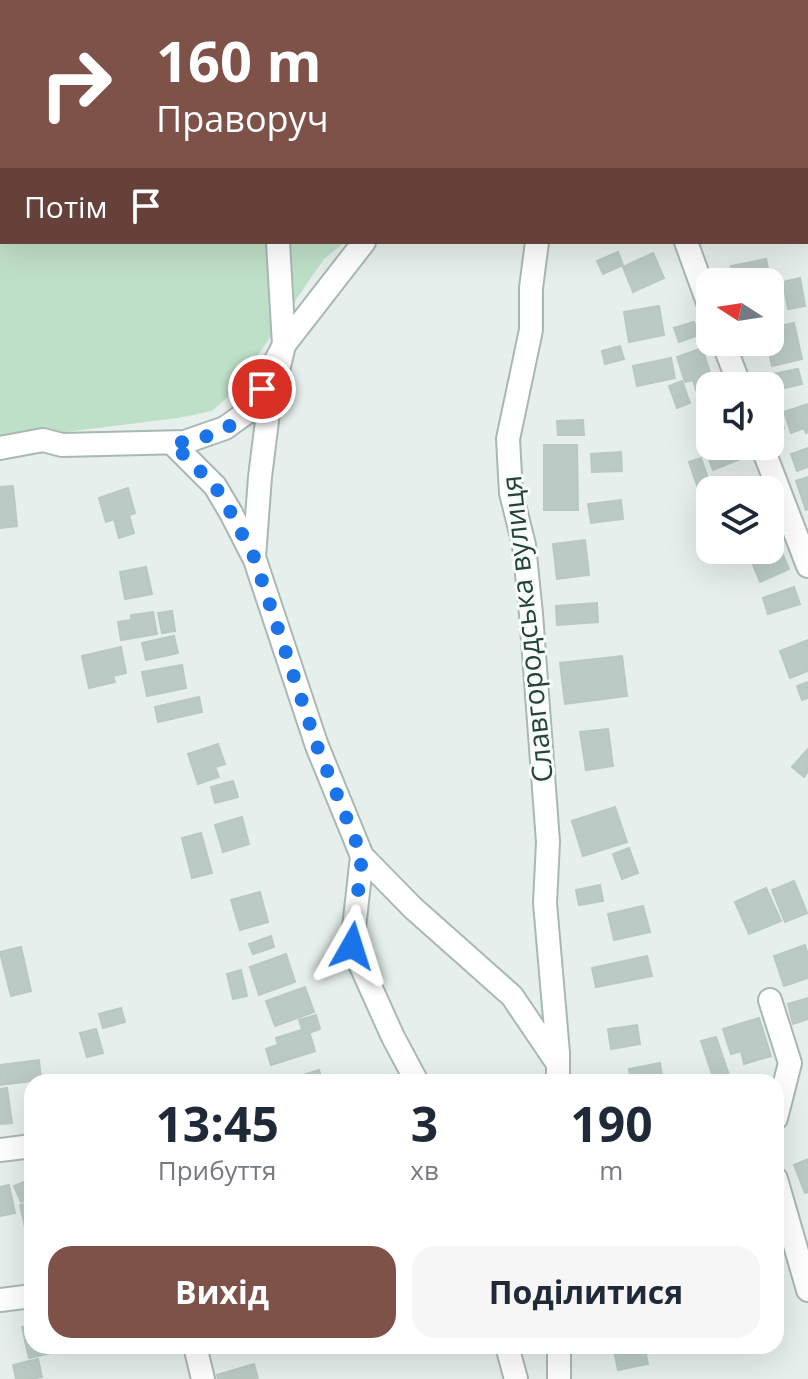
<!DOCTYPE html>
<html lang="uk">
<meta charset="utf-8">
<style>
:root{--surface:#fff;--page:#f6f6f7;--text:#1f2937;--muted:#747a83;--accent:#7f5249}
body{margin:0;font-family:"Open Sans",sans-serif;background:var(--page);color:var(--text);height:100vh;display:flex;flex-direction:column;font-size:30px;white-space:nowrap}
*{box-sizing:border-box;margin:0}
p{font-size:26px;color:var(--muted)}
.icon{flex:none;width:44px;height:44px;fill:none;stroke:currentColor;stroke-width:2;stroke-linecap:round;stroke-linejoin:round}
.map{position:relative;flex:1;overflow:hidden}
.details{position:absolute;left:24px;top:1074px;width:760px;height:280px;display:flex;flex-direction:column;background:var(--surface);border-radius:24px;box-shadow:0 8px 32px #0002}
.details>*{flex:none}
.banner{position:absolute;left:0px;top:0px;width:808px;height:244px;box-shadow:0 8px 32px #0002;background:#7f5249;color:#fff;overflow:hidden}
.needle{width:52px;rotate:282deg}
.controls{position:absolute;left:696px;top:268px;display:grid;gap:16px}
.controls a{display:grid;place-items:center;width:88px;height:88px;border-radius:16px;background:var(--surface);box-shadow:0 8px 32px #0002;font-size:40px}
.pin{position:absolute;display:grid;place-items:center;width:68px;height:68px;color:#fff;margin:-34px;border:4px solid #fff;border-radius:50%;box-shadow:0 2px 8px #0007}
.me{position:absolute;width:88px;margin:-44px;rotate:6deg;stroke-linejoin:round;filter:drop-shadow(0 0 6px #0008)}
.turn{display:flex;align-items:center;gap:28px;height:168px;padding:0 24px;font-size:36px}
.turn .icon{width:104px;height:104px;stroke-width:2.5}
.turn b{display:block;font-size:56px;line-height:68px}
.then{display:flex;align-items:center;height:76px;padding:0 24px;background:#0003;gap:16px;font-size:30px}
.eta{display:flex;justify-content:space-evenly;align-items:center;height:136px;text-align:center}
.eta b{font-size:48px;font-weight:700;line-height:56px}
.cta{display:flex;gap:16px;margin-top:auto;padding:16px 24px}
.cta a{flex:1;height:92px;border-radius:24px;background:var(--accent);color:#fff;font-size:32px;font-weight:700;line-height:92px;text-align:center}
.cta a+a{background:var(--page);color:var(--text)}
.map>svg:first-child{display:block}
</style>
<div class="map">
<svg width="808" height="1379" viewBox="0 0 808 1379">
<rect width="100%" height="100%" fill="#e6efeb"/>
<polygon fill="#bfe0c8" points="0,0 538,0 536,2 2,2 2,242 345,242 324,259 232,393 212,411 178,418 0,440"/>
<g fill="#bbcac4" stroke="#b8c9c2" stroke-width="2">
<polygon points="618,252 623,265 603,274 597,261"/>
<polygon points="653,253 664,278 633,292 623,267"/>
<polygon points="766,259 773,292 770,293 770,282 735,282 731,266"/>
<polygon points="800,278 805,306 788,309 783,282"/>
<polygon points="659,306 664,335 629,342 624,312"/>
<polygon points="694,322 699,335 679,342 674,328"/>
<polygon points="794,323 802,359 772,366 767,342 770,342 770,328"/>
<polygon points="620,346 624,359 605,364 602,351"/>
<polygon points="702,348 714,384 696,390 693,380 685,382 677,357"/>
<polygon points="671,358 675,378 637,386 633,366"/>
<polygon points="798,369 802,384 771,391 768,375"/>
<polygon points="682,381 690,403 677,408 669,386"/>
<polygon points="808,404 808,432 806,433 804,428 791,433 784,412"/>
<polygon points="779,412 784,428 774,431 770,415"/>
<polygon points="583,420 584,435 558,435 557,421"/>
<polygon points="710,430 710,446 738,446 743,458 713,470 699,434"/>
<polygon points="544,445 577,445 578,510 544,510"/>
<polygon points="808,448 808,467 797,471 791,454"/>
<polygon points="621,452 622,471 592,472 591,454"/>
<polygon points="701,458 711,487 699,491 689,462"/>
<polygon points="808,477 808,509 806,510 796,481"/>
<polygon points="13,486 17,526 0,528 0,487"/>
<polygon points="128,488 135,513 129,515 134,533 119,538 114,519 106,522 99,498"/>
<polygon points="621,500 623,519 591,523 588,504"/>
<polygon points="775,537 789,569 760,582 747,550 770,550 770,540"/>
<polygon points="585,540 589,575 557,579 553,544"/>
<polygon points="146,567 152,594 125,599 120,572"/>
<polygon points="794,587 800,604 768,614 763,598"/>
<polygon points="597,603 598,622 557,625 556,606"/>
<polygon points="172,611 175,631 162,633 158,613"/>
<polygon points="153,612 157,634 121,640 118,622 131,620 131,615"/>
<polygon points="174,636 178,653 146,660 142,643"/>
<polygon points="808,640 808,671 790,678 780,651"/>
<polygon points="121,647 126,673 113,676 115,682 89,688 82,656"/>
<polygon points="622,656 627,696 565,704 560,663"/>
<polygon points="182,665 186,688 147,696 142,672"/>
<polygon points="808,682 808,698 802,700 797,686"/>
<polygon points="199,697 202,712 158,722 155,707"/>
<polygon points="608,729 613,766 586,770 580,732"/>
<polygon points="218,744 225,764 215,767 219,777 198,784 188,754"/>
<polygon points="807,750 808,771 804,777 792,767"/>
<polygon points="233,781 238,797 215,803 211,787"/>
<polygon points="615,807 627,842 583,856 572,821"/>
<polygon points="242,817 249,844 223,852 215,825"/>
<polygon points="201,833 212,873 192,878 182,838"/>
<polygon points="629,848 638,873 622,879 613,854"/>
<polygon points="794,881 807,913 785,922 772,890"/>
<polygon points="600,885 603,901 579,905 576,890"/>
<polygon points="766,888 781,921 749,934 735,902"/>
<polygon points="260,892 268,922 240,930 231,900"/>
<polygon points="643,906 650,932 614,940 608,914"/>
<polygon points="271,936 274,947 253,954 249,944"/>
<polygon points="805,945 808,955 808,978 784,986 774,956"/>
<polygon points="21,947 31,991 11,996 0,952"/>
<polygon points="286,954 295,982 259,995 250,967"/>
<polygon points="647,956 652,976 596,987 592,968"/>
<polygon points="241,970 247,996 233,999 227,974"/>
<polygon points="305,987 314,1012 275,1026 266,1001"/>
<polygon points="808,998 808,1019 793,1024 788,1004"/>
<polygon points="121,1008 125,1022 103,1028 99,1014"/>
<polygon points="316,1015 320,1029 309,1033 308,1028 302,1029 299,1020"/>
<polygon points="759,1018 771,1056 744,1064 741,1051 731,1054 723,1029"/>
<polygon points="637,1025 640,1044 611,1049 608,1029"/>
<polygon points="308,1028 315,1051 271,1065 266,1049 278,1045 276,1038"/>
<polygon points="96,1029 103,1053 87,1057 80,1033"/>
<polygon points="716,1037 729,1075 714,1080 701,1041"/>
<polygon points="39,1060 41,1080 0,1085 0,1065"/>
<polygon points="660,1063 663,1082 631,1082 629,1069"/>
<polygon points="319,1070 323,1082 291,1082 290,1079"/>
<polygon points="7,1088 12,1123 0,1124 0,1089"/>
<polygon points="808,1159 808,1192 805,1193 794,1165"/>
<polygon points="26,1181 32,1198 21,1202 14,1186"/>
<polygon points="9,1185 15,1213 0,1216 0,1187"/>
<polygon points="32,1202 32,1225 25,1227 20,1205"/>
<polygon points="32,1319 32,1346 67,1346 68,1349 29,1358 22,1327 29,1326 27,1320"/>
<polygon points="613,1346 644,1346 648,1364 618,1370"/>
<polygon points="38,1359 42,1377 31,1379 16,1379 13,1365"/>
<polygon points="254,1364 258,1379 218,1379 217,1375"/>
</g>
<g fill="none" stroke-linecap="round" stroke-linejoin="round">
<defs>
<g id="minor">
<polyline points="728,0 729,2"/>
<polyline points="273,2 273,0"/>
<polyline points="576,2 579,0"/>
<polyline points="806,148 808,154"/>
<polyline points="278,242 284,345 268,413 260,477 254,557 317,746 362,856 352,946 393,1037 417,1082"/>
<polyline points="537,242 531,288 531,330 508,439 511,493 524,545 531,614 548,842 545,903 558,1053 558,1082"/>
<polyline points="686,242 710,308"/>
<polyline points="723,342 740,386"/>
<polyline points="172,443 215,486 231,513 253,556"/>
<polyline points="762,446 808,566"/>
<polyline points="0,448 43,440 62,445 185,442 225,428 250,410 284,345 364,242"/>
<polyline points="362,856 413,908 512,996 558,1064"/>
<polyline points="770,1000 790,1063 776,1118"/>
<polyline points="0,1150 32,1146"/>
<polyline points="776,1179 808,1290"/>
<polyline points="0,1300 32,1296"/>
<polyline points="195,1346 203,1379"/>
<polyline points="507,1346 516,1379"/>
<polyline points="559,1346 559,1379"/>
</g>
</defs>
<use href="#minor" stroke="#a8b8b2" stroke-width="26"/>
<use href="#minor" stroke="#fff" stroke-width="22"/>
</g>
<g fill="none" stroke-linecap="round" stroke-linejoin="round">
<path stroke="#1a73e8" stroke-width="14" stroke-dasharray="0 25.2" d="M262 389C258 396 254 406 249 411 231 430 198 442 172 443L215 486 231 513 254 557 317 746 362 856 352 946"/>
</g>
<g text-anchor="middle" stroke-width="6" stroke-linejoin="round" paint-order="stroke">
<g font-size="28" fill="#24423a" stroke="#f7fbf9">
<text transform="translate(527 629) rotate(-96)" y="10">Славгородська вулиця</text>
</g>
</g>
</svg>
<div class="controls">
<a><svg class="needle" viewBox="-14 -14 28 28"><path d="M0-13l5 13h-10z" fill="#e53935"/><path d="M0 13l5-13h-10z" fill="#747a83"/></svg></a>
<a><svg class="icon" aria-label="sound" viewBox="0 0 24 24"><path d="M4 9h4l5-4v14l-5-4H4zM17 9q2 3 0 6"/></svg></a>
<a><svg class="icon" aria-label="layers" viewBox="0 0 24 24"><path d="M12 4l9 5-9 5-9-5zM3 14l9 5 9-5"/></svg></a>
</div>
<div class="pin" style="left:262px;top:389px;background:#d93025"><svg class="icon" aria-label="arrive" viewBox="0 0 24 24"><path d="M6 21V4h12l-3 4 3 4H6"/></svg></div>
<svg class="me" style="left:352px;top:946px" viewBox="-20 -20 40 40"><path d="M0-17L14 15 0 8-14 15z" fill="#1a73e8" stroke="#fff" stroke-width="4"/></svg>
<div class="banner">
<div class="turn"><svg class="icon" aria-label="right" viewBox="0 0 24 24"><path d="M7 20v-9h11M14 6l5 5-5 5"/></svg><div><b>160 m</b>Праворуч</div></div>
<div class="then">Потім<svg class="icon" aria-label="arrive" viewBox="0 0 24 24"><path d="M6 21V4h12l-3 4 3 4H6"/></svg></div>
</div>
<section class="details">
<div class="eta">
<div><b>13:45</b><p>Прибуття</p></div>
<div><b>3</b><p>хв</p></div>
<div><b>190</b><p>m</p></div>
</div>
<div class="cta"><a>Вихід</a><a>Поділитися</a></div>
</section>
</div>
